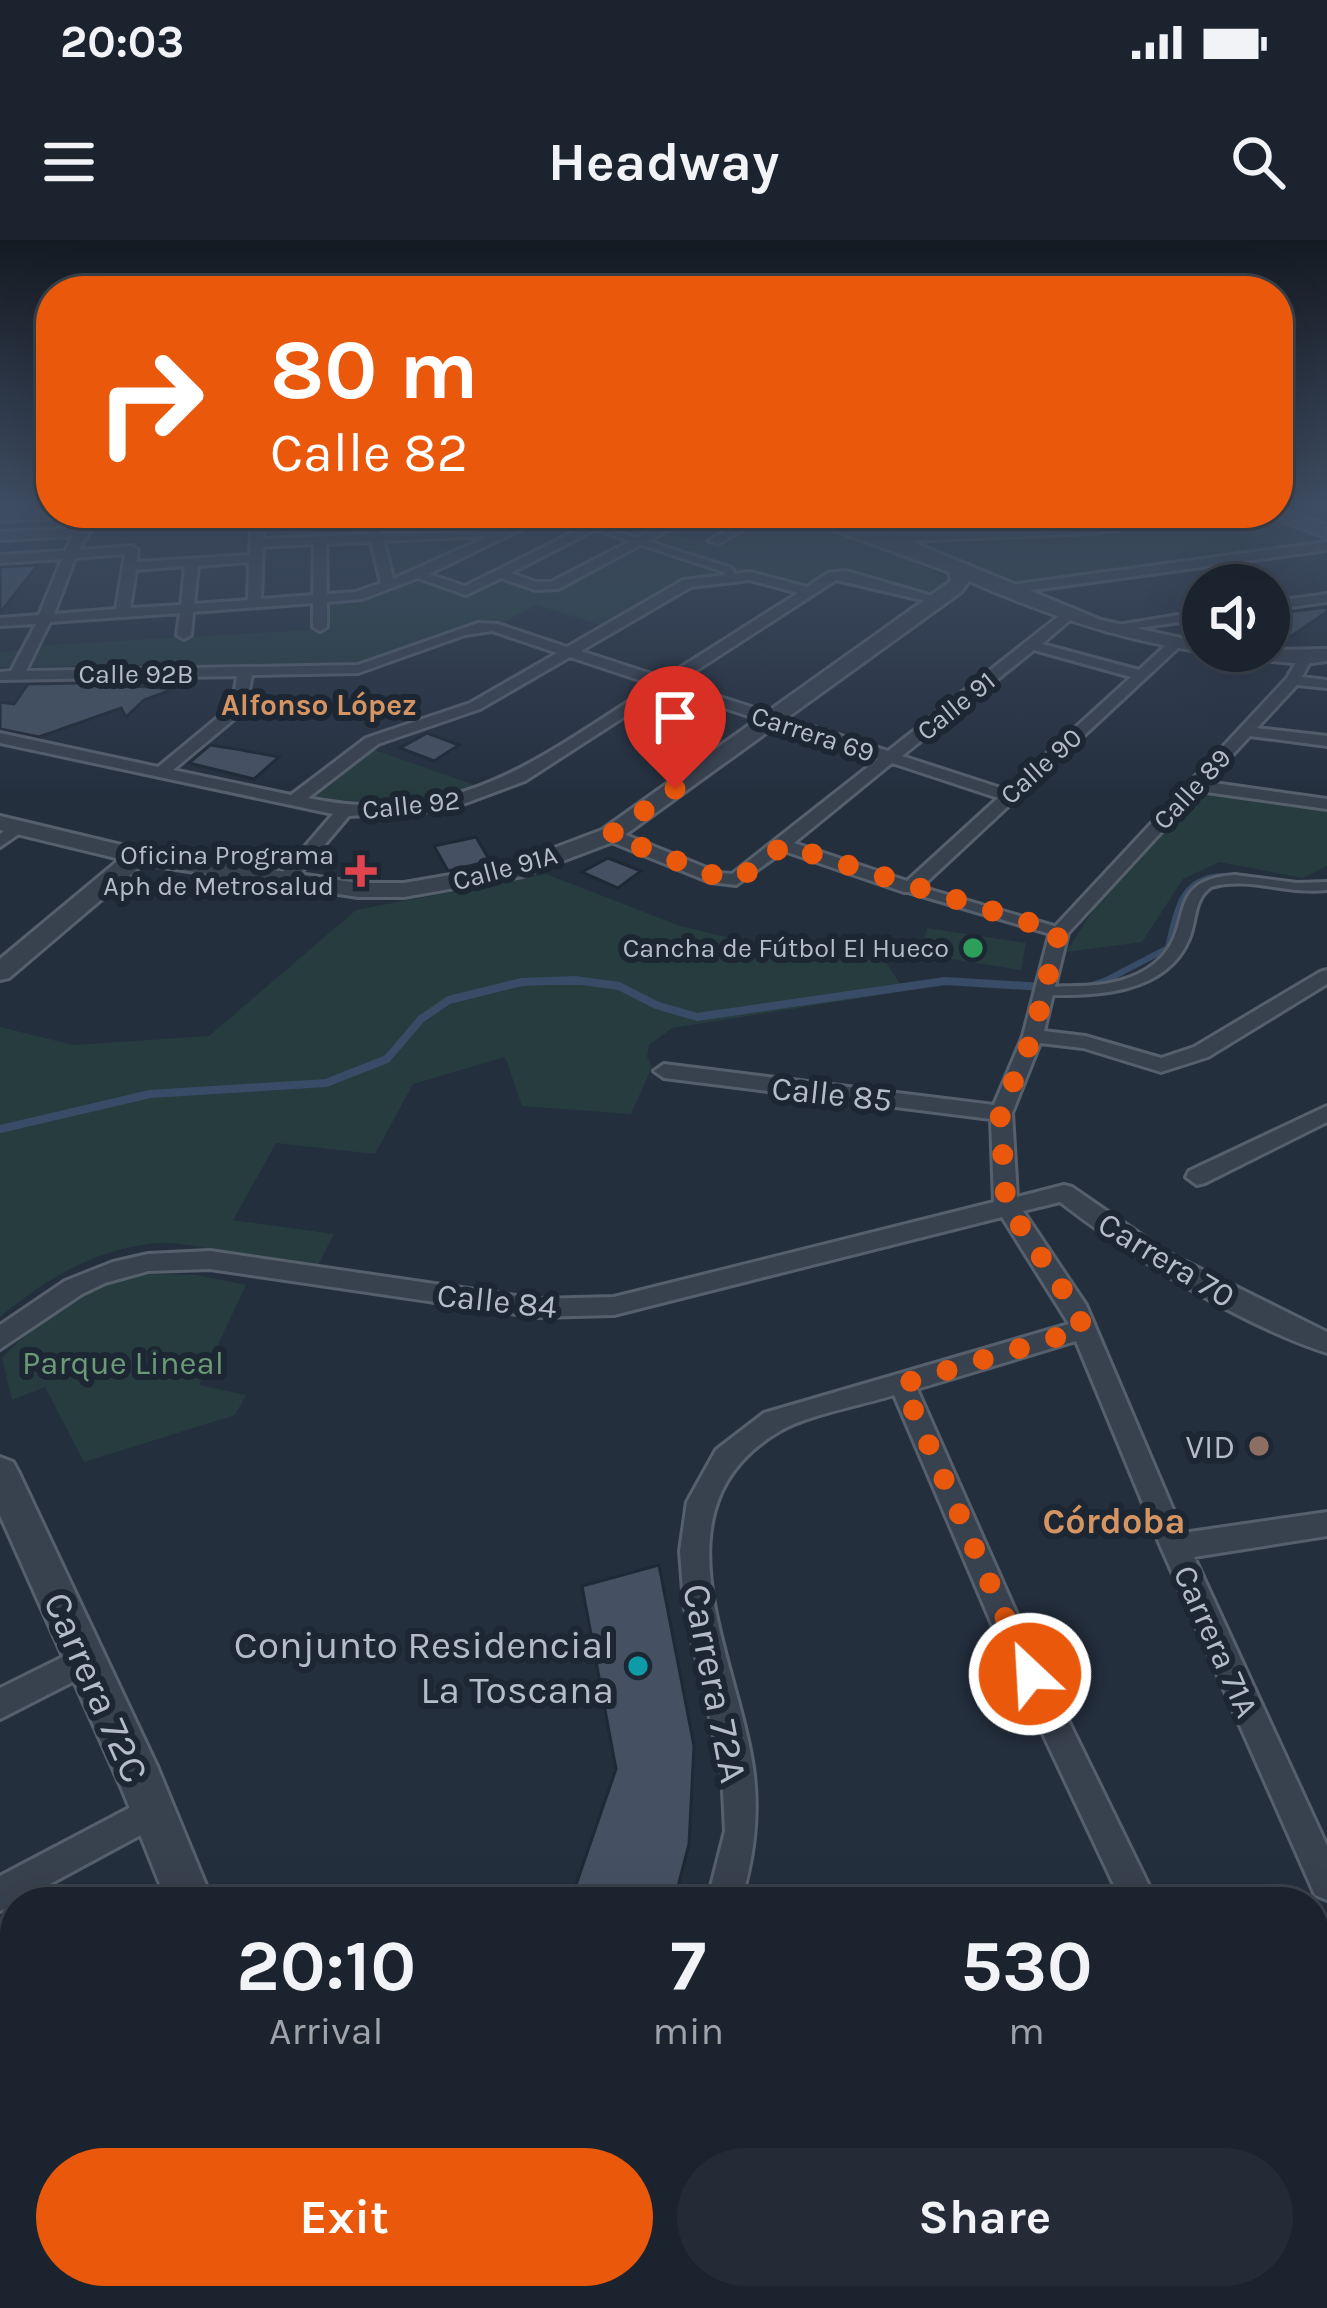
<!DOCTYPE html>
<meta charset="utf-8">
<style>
:root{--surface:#1b232e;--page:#242b36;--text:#f1f3f6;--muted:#a0a4aa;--line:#39404a;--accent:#ea580c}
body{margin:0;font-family:Karla,sans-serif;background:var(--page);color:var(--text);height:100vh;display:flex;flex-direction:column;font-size:45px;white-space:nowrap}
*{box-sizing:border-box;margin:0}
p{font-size:39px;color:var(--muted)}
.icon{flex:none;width:66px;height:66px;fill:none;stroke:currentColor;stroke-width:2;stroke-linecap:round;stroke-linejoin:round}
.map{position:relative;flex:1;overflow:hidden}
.panel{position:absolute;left:0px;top:1647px;width:1329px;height:423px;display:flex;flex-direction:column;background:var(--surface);border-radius:48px 48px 0 0;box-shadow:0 12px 48px #0002,0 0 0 3px var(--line)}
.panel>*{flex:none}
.guide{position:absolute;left:36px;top:36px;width:1257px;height:252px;border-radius:48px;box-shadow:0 12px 48px #0002,0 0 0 3px var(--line);background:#ea580c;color:#fff;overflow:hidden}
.tools{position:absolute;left:1182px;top:324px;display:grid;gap:24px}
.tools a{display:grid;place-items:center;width:108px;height:108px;border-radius:50%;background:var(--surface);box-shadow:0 12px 48px #0002,0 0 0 3px var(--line);font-size:60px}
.pin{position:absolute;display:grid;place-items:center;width:102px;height:102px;color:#fff;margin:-123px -51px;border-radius:50% 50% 50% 0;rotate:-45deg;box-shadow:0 0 12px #0007}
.pin .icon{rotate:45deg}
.me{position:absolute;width:132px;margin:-66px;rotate:335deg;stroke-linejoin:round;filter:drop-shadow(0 0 9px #0008)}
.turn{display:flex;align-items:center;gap:42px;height:252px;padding:0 36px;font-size:54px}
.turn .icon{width:156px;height:156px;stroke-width:2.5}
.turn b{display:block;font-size:84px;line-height:102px}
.eta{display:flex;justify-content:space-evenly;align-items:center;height:204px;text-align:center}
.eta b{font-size:72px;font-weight:700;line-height:84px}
.action{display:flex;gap:24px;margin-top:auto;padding:24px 36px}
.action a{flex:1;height:138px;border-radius:72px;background:var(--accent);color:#fff;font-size:48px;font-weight:700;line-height:138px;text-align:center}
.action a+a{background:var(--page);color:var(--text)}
.status{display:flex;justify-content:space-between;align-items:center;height:84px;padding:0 60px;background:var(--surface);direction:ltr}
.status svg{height:33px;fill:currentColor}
header{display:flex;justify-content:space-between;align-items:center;height:156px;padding:0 36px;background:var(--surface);font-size:54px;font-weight:700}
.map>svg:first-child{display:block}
</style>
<div class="status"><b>20:03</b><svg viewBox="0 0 49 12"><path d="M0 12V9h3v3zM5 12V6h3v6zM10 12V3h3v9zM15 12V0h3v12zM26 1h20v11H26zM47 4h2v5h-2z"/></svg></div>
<header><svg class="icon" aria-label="menu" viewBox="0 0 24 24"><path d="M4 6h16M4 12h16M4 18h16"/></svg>Headway<svg class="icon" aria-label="search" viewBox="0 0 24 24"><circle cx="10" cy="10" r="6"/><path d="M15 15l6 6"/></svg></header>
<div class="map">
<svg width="1327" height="2068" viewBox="0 0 1327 2068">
<rect width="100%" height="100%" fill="#242f3e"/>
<polygon fill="#32303f" points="275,273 439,273 486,288 283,296"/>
<g fill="#263c3f">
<polygon points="1150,273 1250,273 1317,302 1006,343 910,299 1121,291"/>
<path d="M778 275 873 303 948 339 929 354 836 328 803 347C703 320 688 339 601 385L536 365 502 383H470L393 415 355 423 0 427V413L48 405 325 389 324 366 383 354 421 339 466 354 501 339 530 348 564 345 669 293 717 307Z"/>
<polygon points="502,293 396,340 389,339 386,301"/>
<path d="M369 508 486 549C424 562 371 567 309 558Z"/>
<polygon points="1200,551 1327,571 1327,626 1303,638 1219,622 1183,639 1142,702 1066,712 1096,666"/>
<path d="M546 634 680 686 823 720 879 712 905 751 672 788 649 805 647 817 652 827 631 874 522 866 505 817 413 844 375 914 276 903 233 980 334 994 314 1033C279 1026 188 1000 158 1003 97 1008 45 1039 0 1077V787L73 805 209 796 356 670Z"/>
<polygon points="927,688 1026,703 1021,730 920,714"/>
<path d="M148 1034 197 1035 246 1045 199 1145 246 1155 235 1175 84 1222 45 1147 12 1160 2 1118C50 1070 81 1049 148 1034Z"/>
</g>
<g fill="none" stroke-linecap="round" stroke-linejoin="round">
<g stroke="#394c67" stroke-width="6">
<polyline points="520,742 593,742"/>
<polyline points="935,742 968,742"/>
<path d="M1103 742 1168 708C1179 658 1185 630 1243 637"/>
</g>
<g stroke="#394c67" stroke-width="8">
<polyline points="1089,747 1113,739"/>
<polyline points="0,889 150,854 326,843 387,819 421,779 449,760 522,742 575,740 619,746 656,765 697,777 945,741 1044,747"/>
</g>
</g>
<g fill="#455162" stroke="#1f2835" stroke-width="3">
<polygon points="38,325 0,373 0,374 0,327"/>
<polygon points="1327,367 1327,372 1278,405 1269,405 1269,374"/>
<polygon points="135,442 133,446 174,449 144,460 126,477 121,468 39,497 0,489 0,462 14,464 28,444"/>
<polygon points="427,493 459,505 434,521 400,508"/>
<polygon points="210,505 236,509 279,517 254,539 189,523"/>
<polygon points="476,597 490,621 448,631 434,606"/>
<polygon points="608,618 641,631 618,648 582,632"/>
<polygon points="659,1325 694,1506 689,1604 674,1662 570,1662 616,1529 582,1346"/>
</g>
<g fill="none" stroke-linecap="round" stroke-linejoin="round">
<defs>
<g id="pedestrian">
<polygon points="545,273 559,273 732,328 735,335 727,337 724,332"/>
<path d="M1235 635 1297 643 1327 642V650C1288 655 1249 636 1211 647 1193 660 1197 680 1189 699 1166 754 1096 756 1045 755L1038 751C1048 745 1061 747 1074 746 1102 746 1131 742 1154 724 1198 690 1160 640 1235 635Z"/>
<polygon points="910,644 1064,689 1066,692 1059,696 1054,695 905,651 903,648"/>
</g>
<g id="minor">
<polygon points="51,271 83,273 77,277 0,281 0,273"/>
<path d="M90 273H102L78 310 132 306 138 310 137 322 250 315 252 273H264L263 299 370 294 365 273H377L382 294 501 291 539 273H555L429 334 465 346 612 273H627L511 333 536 342H551L685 273H700L558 349 535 350 501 338 466 355 418 338 362 359 327 362V387L320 391 313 387V363L193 372 191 395 184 399 177 395 180 373 50 382 26 431 358 425 478 383 498 384 567 407 683 340 750 332 807 347 828 333 846 331 946 360 939 364 836 340 677 443 888 511 1065 371 1077 374 1042 404 1139 430 1168 403 1180 406 916 652H904L784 611 736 645 710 642 604 599V591H616L719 633 732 634 878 519 667 449 525 541 447 570 349 576 292 643 286 644 277 639 333 574 0 503V493L158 527 233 465 237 436 0 440V432L11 431 36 384 0 386V378L39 375 62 319 0 323V315L65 311 73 296 0 300V292L78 288ZM489 296 393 339 384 301ZM371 302 381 343 355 352 327 354 326 304ZM314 304 313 355 261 359 263 307ZM125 314 116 369 54 374 75 318ZM249 322 248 360 194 364 198 326ZM185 326 181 365 130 368 136 330ZM750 340 798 353 664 438 581 411 691 347ZM492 391 557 413 470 463 366 498 291 555 173 530 245 470 252 435 358 433 465 395ZM1034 410 1131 437 1007 550 902 516ZM570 417 654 445C538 519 455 589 308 558L378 504 480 469ZM892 523 998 558 907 641 794 603Z"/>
<polygon points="757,273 772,273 718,304 708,301"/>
<polygon points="829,273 844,273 827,284 819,284 819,278"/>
<polygon points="899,273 914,273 875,298 867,298 867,292"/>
<polygon points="972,273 986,273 957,293 949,293 949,287"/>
<polygon points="1327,302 1327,310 1004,354 997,350 1004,346"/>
<polygon points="1327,354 1327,362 1269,370 1269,362"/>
<polygon points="1203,371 1203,379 1107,392 1100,388"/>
<path d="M1300 415 1312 418 1302 437 1327 440V448L1297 445 1257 488 1327 496V506L1250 496 1207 542 1327 559V569L1199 551 1068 693 1044 791 1085 796 1161 818 1194 807 1320 732 1327 730V744L1208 817 1161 832 1083 808 1040 803 1012 873 1017 957 1064 945 1072 947 1166 1012 1327 1092V1113C1241 1085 1131 1017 1060 962L1023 971 1086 1065 1183 1293 1327 1272V1296L1194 1317 1327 1606V1660L1315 1655 1161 1307 1076 1101 917 1149 1023 1388 1157 1662H1122L997 1396 894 1155C863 1165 806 1175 780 1191 646 1269 741 1422 754 1535 759 1581 753 1618 741 1662H707L725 1591 722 1530 684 1364 680 1311 687 1262 716 1210 764 1173 1069 1084 1002 977 614 1075 537 1077 210 1029 148 1031 105 1043 82 1054 0 1109V1085L65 1041 113 1022 148 1014 210 1011 537 1059 614 1057 994 962 991 879 664 838 654 831 664 824 994 865 1023 796 1050 692 1287 438Z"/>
<polygon points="14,583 29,587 0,607 0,594"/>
<polygon points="1327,866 1327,882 1205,943 1197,945 1186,937 1189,931"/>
<polygon points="85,1406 96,1410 100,1420 96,1430 0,1479 0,1448"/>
<polygon points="150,1557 161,1562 166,1573 161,1584 0,1671 0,1636"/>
<polygon points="1327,1709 1327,1743 1314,1745 1314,1711"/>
<polygon points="15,1860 15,1900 0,1907 0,1867"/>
<polygon points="126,2055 179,2055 174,2068 121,2068"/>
<polygon points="545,2055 585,2055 584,2068 544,2068"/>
<polygon points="1099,2055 1139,2055 1143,2068 1103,2068"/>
</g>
<g id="tertiary">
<path d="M787 273C835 273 871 301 914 288L1095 283 1123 273H1143L1120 289 1095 293 910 301 1101 380 1203 403V411L1327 409V421L1305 424C1175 413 1092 395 969 341L961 352 618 600 523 636 404 657H358L143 624 9 738 0 740V719L120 619 0 590V576L138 609 358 643H404L509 625 602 590 951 341 949 332Z"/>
<polygon points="0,1217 13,1222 19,1233 157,1526 213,1662 167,1662 122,1549 0,1275"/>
<polygon points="340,2055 395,2055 401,2068 345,2068"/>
</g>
<polygon id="secondary" points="1278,268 1327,285 1327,298 1272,277 1269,273 1278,273"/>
</defs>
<use href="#pedestrian" stroke="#565f6c" stroke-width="6"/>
<use href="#minor" stroke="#565f6c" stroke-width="6"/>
<use href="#tertiary" stroke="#565f6c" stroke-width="6"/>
<use href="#secondary" stroke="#565f6c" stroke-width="6"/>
<use href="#pedestrian" fill="#38414e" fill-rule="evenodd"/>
<use href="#minor" fill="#38414e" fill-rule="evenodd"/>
<use href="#tertiary" fill="#38414e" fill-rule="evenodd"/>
<use href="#secondary" fill="#465061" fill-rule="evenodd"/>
</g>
<linearGradient id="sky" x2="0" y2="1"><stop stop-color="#141a22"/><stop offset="0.48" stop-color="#3f4d63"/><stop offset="1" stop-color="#3f4d63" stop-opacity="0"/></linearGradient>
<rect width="1327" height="552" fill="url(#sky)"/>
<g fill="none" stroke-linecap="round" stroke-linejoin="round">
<polyline stroke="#ea580c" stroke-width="21" stroke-dasharray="0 37.8" points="675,549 610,595 726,640 744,635 784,605 1059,692 1033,796 1000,873 1003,918 1006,964 1073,1065 1084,1089 902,1144 1030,1434"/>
</g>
<path fill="#e0444e" stroke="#1d2633" stroke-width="4.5" d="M355 613h12v12h12v12h-12v12h-12v-12h-12v-12h12z"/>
<circle fill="#2e9e5b" stroke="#1d2633" stroke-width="4.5" cx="973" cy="708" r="12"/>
<circle fill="#8d6e63" stroke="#1d2633" stroke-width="4.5" cx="1259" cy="1206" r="12"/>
<circle fill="#0f9aa8" stroke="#1d2633" stroke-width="4.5" cx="638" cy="1426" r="12"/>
<g text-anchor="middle" stroke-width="12" stroke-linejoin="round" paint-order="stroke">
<g font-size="27" fill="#b4bcc9" stroke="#1d2633">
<text x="136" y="443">Calle 92B</text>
<text transform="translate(956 466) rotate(-39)" y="9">Calle 91</text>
<text transform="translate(813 494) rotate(18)" y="9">Carrera 69</text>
<text transform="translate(1041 526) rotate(-42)" y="9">Calle 90</text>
<text transform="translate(1192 549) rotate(-47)" y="9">Calle 89</text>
<text transform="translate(411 565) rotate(-6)" y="9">Calle 92</text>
<text transform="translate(505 628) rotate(-15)" y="9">Calle 91A</text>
</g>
<g font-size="27" fill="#b4bcc9" stroke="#1d2633" text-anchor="end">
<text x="334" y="624">Oficina Programa<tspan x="334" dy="31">Aph de Metrosalud</tspan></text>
<text x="949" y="717">Cancha de Fútbol El Hueco</text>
</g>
<g font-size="30" font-weight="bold" fill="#d59563" stroke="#1d2633">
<text x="319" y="475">Alfonso López</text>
</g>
<g font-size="33" fill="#b4bcc9" stroke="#1d2633">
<text transform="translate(832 853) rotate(6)" y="12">Calle 85</text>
<text transform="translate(1167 1019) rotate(31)" y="12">Carrera 70</text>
<text transform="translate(497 1060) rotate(6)" y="12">Calle 84</text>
<text transform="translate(1217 1401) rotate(66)" y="12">Carrera 71A</text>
</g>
<g font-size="33" fill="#6b9a76" stroke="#1d2633">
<text x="123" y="1134">Parque Lineal</text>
</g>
<g font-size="33" fill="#b4bcc9" stroke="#1d2633" text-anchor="end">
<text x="1235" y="1218">VID</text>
</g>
<g font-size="36" font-weight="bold" fill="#d59563" stroke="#1d2633">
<text x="1114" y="1293">Córdoba</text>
</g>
<g font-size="39" fill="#b4bcc9" stroke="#1d2633" text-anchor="end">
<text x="614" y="1418">Conjunto Residencial<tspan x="614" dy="45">La Toscana</tspan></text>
</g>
<g font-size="39" fill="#b4bcc9" stroke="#1d2633">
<text transform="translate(716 1443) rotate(79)" y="14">Carrera 72A</text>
<text transform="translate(97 1447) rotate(66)" y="14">Carrera 72C</text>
</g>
</g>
</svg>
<div class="tools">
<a><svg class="icon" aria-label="sound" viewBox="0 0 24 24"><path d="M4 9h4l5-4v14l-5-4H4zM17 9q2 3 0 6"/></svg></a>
</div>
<div class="pin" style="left:675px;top:549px;background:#d93025"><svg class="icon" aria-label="arrive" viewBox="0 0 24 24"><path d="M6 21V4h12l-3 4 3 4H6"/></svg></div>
<svg class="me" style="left:1030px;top:1434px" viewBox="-20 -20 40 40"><circle r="17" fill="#ea580c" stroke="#fff" stroke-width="3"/><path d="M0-11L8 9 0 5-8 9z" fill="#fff"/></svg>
<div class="guide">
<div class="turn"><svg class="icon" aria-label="right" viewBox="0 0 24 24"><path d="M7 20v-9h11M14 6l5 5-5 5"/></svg><div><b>80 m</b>Calle 82</div></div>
</div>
<section class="panel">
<div class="eta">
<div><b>20:10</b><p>Arrival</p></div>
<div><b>7</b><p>min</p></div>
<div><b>530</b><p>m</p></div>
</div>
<div class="action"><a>Exit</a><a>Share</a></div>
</section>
</div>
